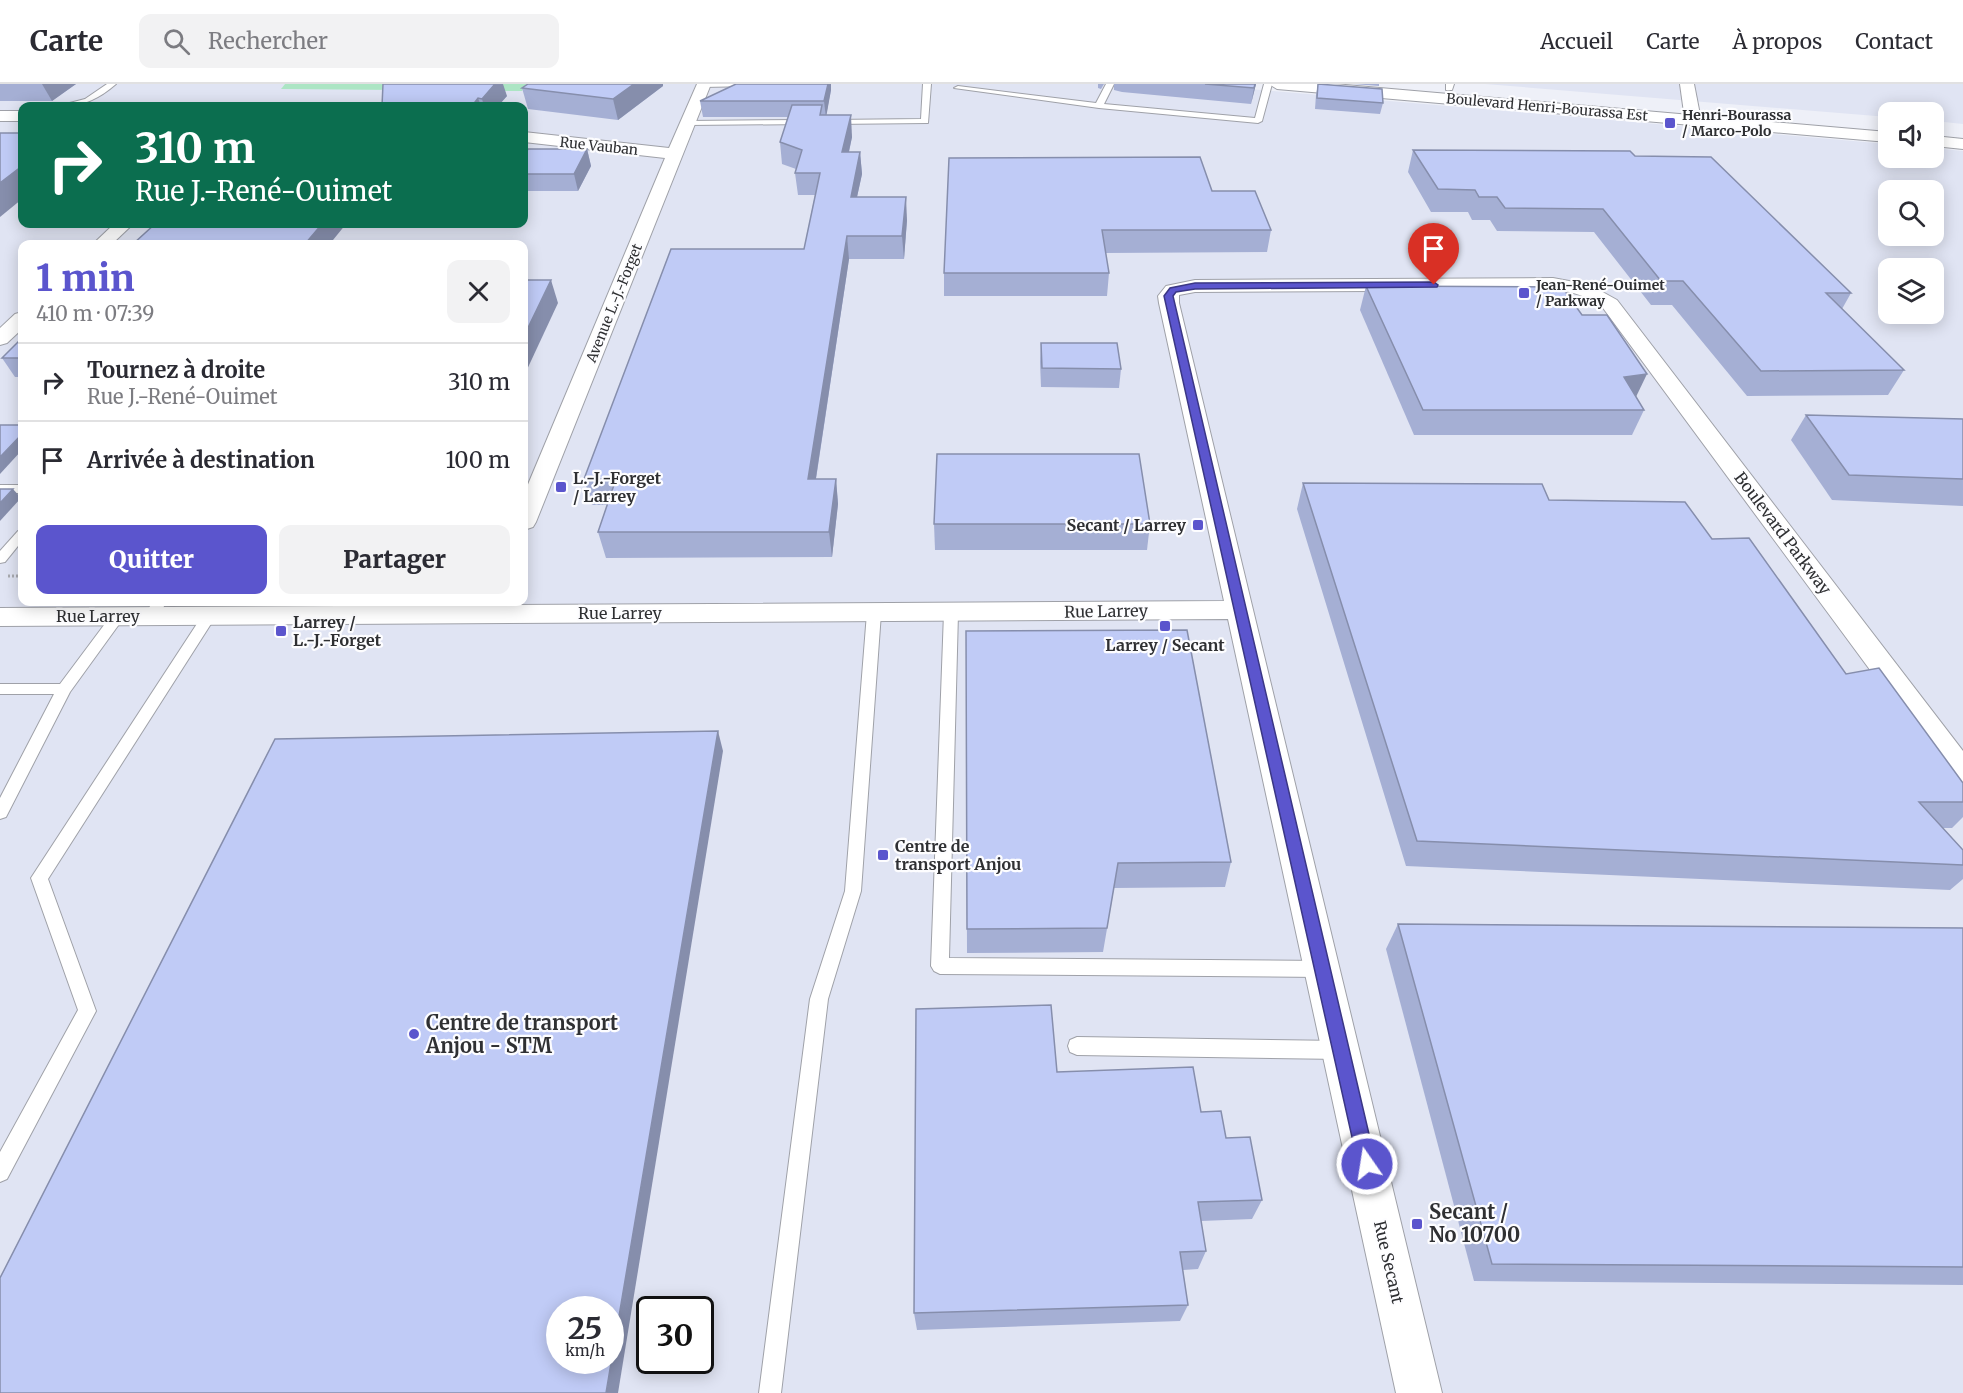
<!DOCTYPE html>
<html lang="fr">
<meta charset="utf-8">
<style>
:root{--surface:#fff;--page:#f2f2f3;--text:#2b2b33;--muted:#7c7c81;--line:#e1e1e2;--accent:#5b55cd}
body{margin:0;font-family:Merriweather,serif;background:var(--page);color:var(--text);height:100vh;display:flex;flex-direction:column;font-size:22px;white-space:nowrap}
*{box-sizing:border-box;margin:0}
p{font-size:20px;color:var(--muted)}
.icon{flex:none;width:33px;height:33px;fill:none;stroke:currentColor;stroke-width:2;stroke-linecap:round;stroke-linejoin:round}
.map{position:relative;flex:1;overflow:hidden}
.details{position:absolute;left:18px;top:156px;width:510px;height:366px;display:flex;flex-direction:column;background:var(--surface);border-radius:12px;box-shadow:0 3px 15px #0003}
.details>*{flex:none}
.top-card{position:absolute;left:18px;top:18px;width:510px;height:126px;border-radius:12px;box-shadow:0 3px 15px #0003;background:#0b6e4f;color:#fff;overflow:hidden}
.tools{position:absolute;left:1878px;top:18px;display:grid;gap:12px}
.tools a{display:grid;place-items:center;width:66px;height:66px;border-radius:12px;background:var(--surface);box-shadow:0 3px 15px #0003;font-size:30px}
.speed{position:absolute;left:546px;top:1212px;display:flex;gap:12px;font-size:30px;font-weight:700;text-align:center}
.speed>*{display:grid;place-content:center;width:78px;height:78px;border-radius:50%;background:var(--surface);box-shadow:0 3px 15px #0003;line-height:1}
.speed small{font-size:15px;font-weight:400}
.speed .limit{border:3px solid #111;border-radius:9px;background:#fff;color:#111}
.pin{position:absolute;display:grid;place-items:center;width:51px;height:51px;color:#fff;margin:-62px -26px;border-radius:50% 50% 50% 0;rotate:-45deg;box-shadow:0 0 6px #0007}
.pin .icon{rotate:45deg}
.me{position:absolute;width:66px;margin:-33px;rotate:347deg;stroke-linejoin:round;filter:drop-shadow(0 0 4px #0008)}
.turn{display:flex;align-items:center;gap:21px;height:126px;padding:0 18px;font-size:27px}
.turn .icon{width:78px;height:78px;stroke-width:2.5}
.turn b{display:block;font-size:42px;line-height:51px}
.round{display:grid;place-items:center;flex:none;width:63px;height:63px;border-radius:12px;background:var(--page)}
.summary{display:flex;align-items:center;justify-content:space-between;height:102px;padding:0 18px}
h1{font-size:36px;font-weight:800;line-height:45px;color:var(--accent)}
.action{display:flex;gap:12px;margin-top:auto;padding:12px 18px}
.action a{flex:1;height:69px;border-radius:12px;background:var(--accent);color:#fff;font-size:24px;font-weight:800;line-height:69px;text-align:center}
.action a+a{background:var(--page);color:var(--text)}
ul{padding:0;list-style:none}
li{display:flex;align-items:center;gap:18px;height:78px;padding:0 18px;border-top:2px solid var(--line)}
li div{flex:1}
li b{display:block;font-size:22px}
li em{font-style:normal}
header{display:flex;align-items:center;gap:36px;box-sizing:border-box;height:84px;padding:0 30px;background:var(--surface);border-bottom:2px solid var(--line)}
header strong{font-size:28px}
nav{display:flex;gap:33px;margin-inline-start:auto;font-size:21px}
.search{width:420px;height:54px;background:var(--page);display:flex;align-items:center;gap:15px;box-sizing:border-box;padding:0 21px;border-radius:12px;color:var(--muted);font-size:22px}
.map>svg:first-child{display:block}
</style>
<header>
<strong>Carte</strong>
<div class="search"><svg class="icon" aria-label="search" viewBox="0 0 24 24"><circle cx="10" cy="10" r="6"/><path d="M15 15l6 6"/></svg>Rechercher</div>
<nav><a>Accueil</a><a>Carte</a><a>À propos</a><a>Contact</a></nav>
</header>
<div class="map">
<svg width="1963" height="1309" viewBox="0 0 1963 1309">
<rect width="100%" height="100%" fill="#eef0f8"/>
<g fill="#e0e4f3" fill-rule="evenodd">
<path d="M0 0H285L282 4 521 7 527 0H1192L1888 60V74H1934V64L1963 67V1309H0ZM22 22H524V140H22ZM1888 106H1934V152H1888ZM22 160H524V518H22ZM1888 184H1934V230H1888ZM560 1226H610V1276H560ZM650 1226H700V1276H650Z"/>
<polygon points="1485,0 1963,0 1963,40 1934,37 1934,28 1888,28 1888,33"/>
</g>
<polygon fill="#ace5c4" points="285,0 527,0 522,7 281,5"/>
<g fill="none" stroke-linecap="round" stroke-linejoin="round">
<defs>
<g id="service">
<path d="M107 0H116C99 15 80 24 58 22L85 15Z"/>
<polygon points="700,0 758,0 754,2 703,3"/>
<polygon points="923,0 931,0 928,39 832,40 828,38 832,36 921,35"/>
<polygon points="1106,0 1114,0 1104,20 1255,34 1264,0 1272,0 1262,37 1258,39 1099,24 954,4 958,2 1096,19"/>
<polygon points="1446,0 1454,0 1452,6 1446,6"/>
<polygon points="805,36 809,38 808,40 688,41 684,39 688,37"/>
<rect x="0" y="401" width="22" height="8"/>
<polygon points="22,446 22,457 5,478 0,479 0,467 18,447"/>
<polygon points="153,518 167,518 155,535 145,535 143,532"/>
<polygon points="874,524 881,529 861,807 828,915 781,1309 759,1309 810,915 845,807 867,529"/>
<polygon points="951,524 958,529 949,874 1322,877 1328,880 1331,885 1328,890 1322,893 940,890 934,887 931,882 944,529"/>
<polygon points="118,527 125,532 70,608 6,733 0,735 0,714 54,610 0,610 0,600 60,600 113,529"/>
<polygon points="209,527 216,532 48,795 96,927 7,1095 0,1098 0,1068 78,926 31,794 204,529"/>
<polygon points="1077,953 1341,957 1348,960 1350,966 1348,972 1341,975 1077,971 1070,968 1068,962 1070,956"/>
</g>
<g id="minor">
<polygon points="697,0 711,0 536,438 533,443 524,446 524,410 665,74 524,58 524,48 669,64"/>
<polygon points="1680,0 1694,0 1701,36 1699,39 1693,41 1685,36"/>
<rect x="0" y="27" width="22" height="10"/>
<polygon points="114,140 133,140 112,160 93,160"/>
<path d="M1553 194 1590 201 1617 216 1963 667V701L1952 697 1603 224C1587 212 1573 207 1553 206L1195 208 1179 211V219L1442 1309H1396L1228 535 0 542V524L1224 517 1159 219 1158 212 1166 202 1195 196Z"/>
<polygon points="22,228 22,245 7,259 0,261 0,244 15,230"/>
</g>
<g id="primary">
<polygon points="1269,0 1334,0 1888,48 1888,58 1277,5"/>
<polygon points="1934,52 1963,55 1963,65 1934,62"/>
</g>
</defs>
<use href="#service" stroke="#9fa1a8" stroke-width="2"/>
<use href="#minor" stroke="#9fa1a8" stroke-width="2"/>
<use href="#primary" stroke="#9fa1a8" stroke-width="2"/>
<polyline stroke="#a9abb1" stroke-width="3" stroke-dasharray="2 2" stroke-linecap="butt" points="8,492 22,492"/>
<use href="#service" fill="#fff" fill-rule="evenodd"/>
<use href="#minor" fill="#fff" fill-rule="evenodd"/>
<use href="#primary" fill="#fff" fill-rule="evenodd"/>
</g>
<g fill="#a5afd4">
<polygon points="0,0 76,0 52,17 0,17"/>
<polygon points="736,0 831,0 831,6 826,31 852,53 849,68 860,68 862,90 857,113 907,136 904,175 849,175 816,395 836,395 838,420 832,473 606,474 598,448 607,421 592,421 584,395 804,165 815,111 798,111 795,89 796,85 782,80 780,58 788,33 703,33 700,17"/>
<polygon points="1098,0 1104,0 1101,5 1098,4"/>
<polygon points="1114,0 1256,0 1251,20 1122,8 1114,6"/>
<polygon points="1318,0 1383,19 1380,30 1315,25 1316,11"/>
<polygon points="1353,0 1379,0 1379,2"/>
<polygon points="663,2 618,36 528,25 522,4"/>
<polygon points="507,12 498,22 382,22"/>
<polygon points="587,65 591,82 578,107 524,107 524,73"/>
<polygon points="1413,66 1635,72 1851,209 1842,225 1904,286 1888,311 1747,312 1672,221 1651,221 1594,148 1497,147 1490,136 1472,136 1468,128 1431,128 1408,88"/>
<polygon points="1212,107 1271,146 1267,168 1105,169 1109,189 1107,212 944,212 944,189"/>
<polygon points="1366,202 1636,313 1644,326 1632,351 1414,351 1360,226"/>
<polygon points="22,254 22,293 15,293 2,274"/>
<polygon points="1041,259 1121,285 1119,304 1041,303 1040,278"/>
<polygon points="1806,331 1963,335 1963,422 1832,416 1791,356"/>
<polygon points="1303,399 1549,416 1712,455 1846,590 1963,699 1963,733 1952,744 1943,744 1963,766 1963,795 1950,806 1406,782 1297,425"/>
<polygon points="934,440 1150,440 1147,466 935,466"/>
<polygon points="966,547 1231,778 1225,803 1114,804 1103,868 967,869"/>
<polygon points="1398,840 1963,844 1963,1201 1474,1197 1386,865"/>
<polygon points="1057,988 1201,1028 1226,1054 1262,1116 1252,1135 1201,1137 1206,1167 1198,1185 1183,1186 1188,1221 1180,1237 917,1246 914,1229"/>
</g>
<g fill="#868eac">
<polygon points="42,0 76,0 52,17"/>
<polygon points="495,0 503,0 507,12 498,22 484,22 482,15"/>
<polygon points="634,0 663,0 663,2 618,36 613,15"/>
<polygon points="828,0 831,0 831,6 826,34 824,17"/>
<polygon points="1255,0 1256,0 1251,20 1254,4"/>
<polygon points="478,14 481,22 472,22"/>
<polygon points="851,31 852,53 844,90 842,68"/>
<polygon points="587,65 591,82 578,107 574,90"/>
<polygon points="860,68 862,90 852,136 851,113"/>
<polygon points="22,82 22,115 0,133 0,99"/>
<polygon points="906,113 907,136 904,175 902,152"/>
<polygon points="322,140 346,140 333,156 334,158 332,160 305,160"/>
<polygon points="847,152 849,175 812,420 808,395"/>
<polygon points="551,196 558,219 524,292 524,252"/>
<polygon points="1647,290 1635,315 1624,293"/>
<polygon points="22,350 22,366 0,390 0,373"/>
<polygon points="836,395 838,420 832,473 829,448"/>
<polygon points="13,405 21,414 0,437 0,419"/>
<polygon points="718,647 723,667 618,1309 606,1309"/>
</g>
<g fill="#c0cbf6" stroke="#868eac" stroke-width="1.5" fill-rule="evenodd">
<polygon points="383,0 495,0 482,15 478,14 472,22 382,22"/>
<polygon points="528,0 634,0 613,15 522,4"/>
<polygon points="736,0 828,0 824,17 700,17"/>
<polygon points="1205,0 1255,0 1254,4"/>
<polygon points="1318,0 1382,5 1383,19 1317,14"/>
<polygon points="792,21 822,21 820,31 851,31 842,68 860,68 851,113 906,113 902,152 847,152 808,395 836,395 829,448 598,448 616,395 584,395 671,165 804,165 820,89 795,89 802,66 780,58"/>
<polygon points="0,49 22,49 22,82 0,99"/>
<polygon points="528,65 587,65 574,90 524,90 524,73"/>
<polygon points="1413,66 1630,67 1635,72 1711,73 1851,209 1826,209 1904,286 1761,287 1683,197 1661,197 1603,125 1505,124 1497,113 1479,113 1475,106 1438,105"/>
<polygon points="1200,73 1212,107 1255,107 1271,146 1102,146 1109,189 944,189 949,74"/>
<polygon points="155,140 322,140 305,160 133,160"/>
<polygon points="524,196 551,196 524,252"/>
<polygon points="1366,202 1562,203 1582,231 1607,231 1647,290 1624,293 1644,326 1423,326"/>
<polygon points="22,254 22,274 2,274"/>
<polygon points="1041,259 1117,259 1121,285 1042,284"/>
<polygon points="1806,331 1963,335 1963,395 1849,391"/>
<polygon points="0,341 22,341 22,350 0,373"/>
<polygon points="937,370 1139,370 1150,440 934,440"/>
<polygon points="1303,399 1542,400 1549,416 1685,418 1712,455 1749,454 1846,590 1879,584 1963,699 1963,718 1919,718 1963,766 1963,781 1417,757"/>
<polygon points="0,405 13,405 0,419"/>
<polygon points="1187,546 1231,778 1118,779 1107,844 967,845 966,547"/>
<path d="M718 647 606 1309H0V1194L275 655ZM560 1226H610V1276H560Z"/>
<polygon points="1398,840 1963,844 1963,1183 1492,1180"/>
<polygon points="1051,921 1057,988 1193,983 1201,1028 1221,1027 1226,1054 1250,1053 1262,1116 1198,1118 1206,1167 1180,1168 1188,1221 914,1229 916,925"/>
</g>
<polygon fill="#5b55cd" stroke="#3b3785" stroke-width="1.5" points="1434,198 1438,201 1437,203 1195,205 1176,208 1173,212 1376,1080 1373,1086 1367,1089 1361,1086 1358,1080 1164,212 1170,204 1195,199"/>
<g fill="#5b55cd" stroke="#fdfdff" stroke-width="2">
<rect x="1664" y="33" width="12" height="12" rx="3"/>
<rect x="1518" y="203" width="12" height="12" rx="3"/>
<rect x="555" y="397" width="12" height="12" rx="3"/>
<rect x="1192" y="435" width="12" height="12" rx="3"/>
<rect x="1159" y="536" width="12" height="12" rx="3"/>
<rect x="275" y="541" width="12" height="12" rx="3"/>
<rect x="877" y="765" width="12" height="12" rx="3"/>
<circle cx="414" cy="950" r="6"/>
<rect x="1411" y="1134" width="12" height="12" rx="3"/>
</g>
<g text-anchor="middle" stroke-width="4.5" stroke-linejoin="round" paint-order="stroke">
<g font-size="14" fill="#2f3033" stroke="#fdfdff">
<text transform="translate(1547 23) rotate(5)" y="5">Boulevard Henri-Bourassa Est</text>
<text transform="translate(599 62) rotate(6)" y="5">Rue Vauban</text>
<text transform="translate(614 219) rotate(-68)" y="5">Avenue L.-J.-Forget</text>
</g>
<g font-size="14" font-weight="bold" fill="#2f3033" stroke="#fdfdff" text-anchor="start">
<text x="1682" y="36">Henri-Bourassa<tspan x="1682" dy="16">/ Marco-Polo</tspan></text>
<text x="1536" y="206">Jean-René-Ouimet<tspan x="1536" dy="16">/ Parkway</tspan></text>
</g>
<g font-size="16" font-weight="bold" fill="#2f3033" stroke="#fdfdff" text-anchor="start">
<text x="573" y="400">L.-J.-Forget<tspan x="573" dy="18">/ Larrey</tspan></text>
<text x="1186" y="447" text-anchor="end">Secant / Larrey</text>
<text x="293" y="544">Larrey /<tspan x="293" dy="18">L.-J.-Forget</tspan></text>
<text x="1165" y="567" text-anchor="middle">Larrey / Secant</text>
<text x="895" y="768">Centre de<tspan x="895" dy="18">transport Anjou</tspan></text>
</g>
<g font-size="16" fill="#2f3033" stroke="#fdfdff">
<text transform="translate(1783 449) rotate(53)" y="6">Boulevard Parkway</text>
<text transform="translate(1106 527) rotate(-1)" y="6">Rue Larrey</text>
<text x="620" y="535">Rue Larrey</text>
<text x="98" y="538">Rue Larrey</text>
<text transform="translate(1389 1178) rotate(77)" y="6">Rue Secant</text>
</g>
<g font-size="20" font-weight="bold" fill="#2f3033" stroke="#fdfdff" text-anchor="start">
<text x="426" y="946">Centre de transport<tspan x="426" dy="23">Anjou - STM</tspan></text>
<text x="1429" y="1135">Secant /<tspan x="1429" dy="23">No 10700</tspan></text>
</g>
</g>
</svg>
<div class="tools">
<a><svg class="icon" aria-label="sound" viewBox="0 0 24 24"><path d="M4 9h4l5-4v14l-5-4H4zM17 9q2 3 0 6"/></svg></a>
<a><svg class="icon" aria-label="search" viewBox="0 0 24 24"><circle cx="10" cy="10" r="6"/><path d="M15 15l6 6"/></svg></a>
<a><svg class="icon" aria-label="layers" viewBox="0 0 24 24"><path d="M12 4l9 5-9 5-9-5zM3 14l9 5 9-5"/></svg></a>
</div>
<div class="speed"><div>25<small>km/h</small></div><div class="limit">30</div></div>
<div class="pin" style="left:1434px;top:201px;background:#d93025"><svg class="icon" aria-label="arrive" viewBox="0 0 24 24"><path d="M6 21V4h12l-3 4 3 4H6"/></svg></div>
<svg class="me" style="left:1367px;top:1080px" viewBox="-20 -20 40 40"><circle r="17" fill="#5b55cd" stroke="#fff" stroke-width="3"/><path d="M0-11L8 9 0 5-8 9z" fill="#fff"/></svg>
<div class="top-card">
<div class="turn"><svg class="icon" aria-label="right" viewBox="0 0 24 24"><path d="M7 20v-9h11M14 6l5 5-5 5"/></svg><div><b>310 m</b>Rue J.-René-Ouimet</div></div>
</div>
<section class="details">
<div class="summary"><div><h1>1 min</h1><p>410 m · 07:39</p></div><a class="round"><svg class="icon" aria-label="close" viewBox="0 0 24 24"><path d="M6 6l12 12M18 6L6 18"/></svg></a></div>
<ul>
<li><svg class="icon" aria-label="right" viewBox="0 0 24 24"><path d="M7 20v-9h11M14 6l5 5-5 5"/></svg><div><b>Tournez à droite</b><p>Rue J.-René-Ouimet</p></div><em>310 m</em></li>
<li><svg class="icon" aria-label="arrive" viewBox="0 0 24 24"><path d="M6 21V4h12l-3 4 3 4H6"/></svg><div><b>Arrivée à destination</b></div><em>100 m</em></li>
</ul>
<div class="action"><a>Quitter</a><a>Partager</a></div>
</section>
</div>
